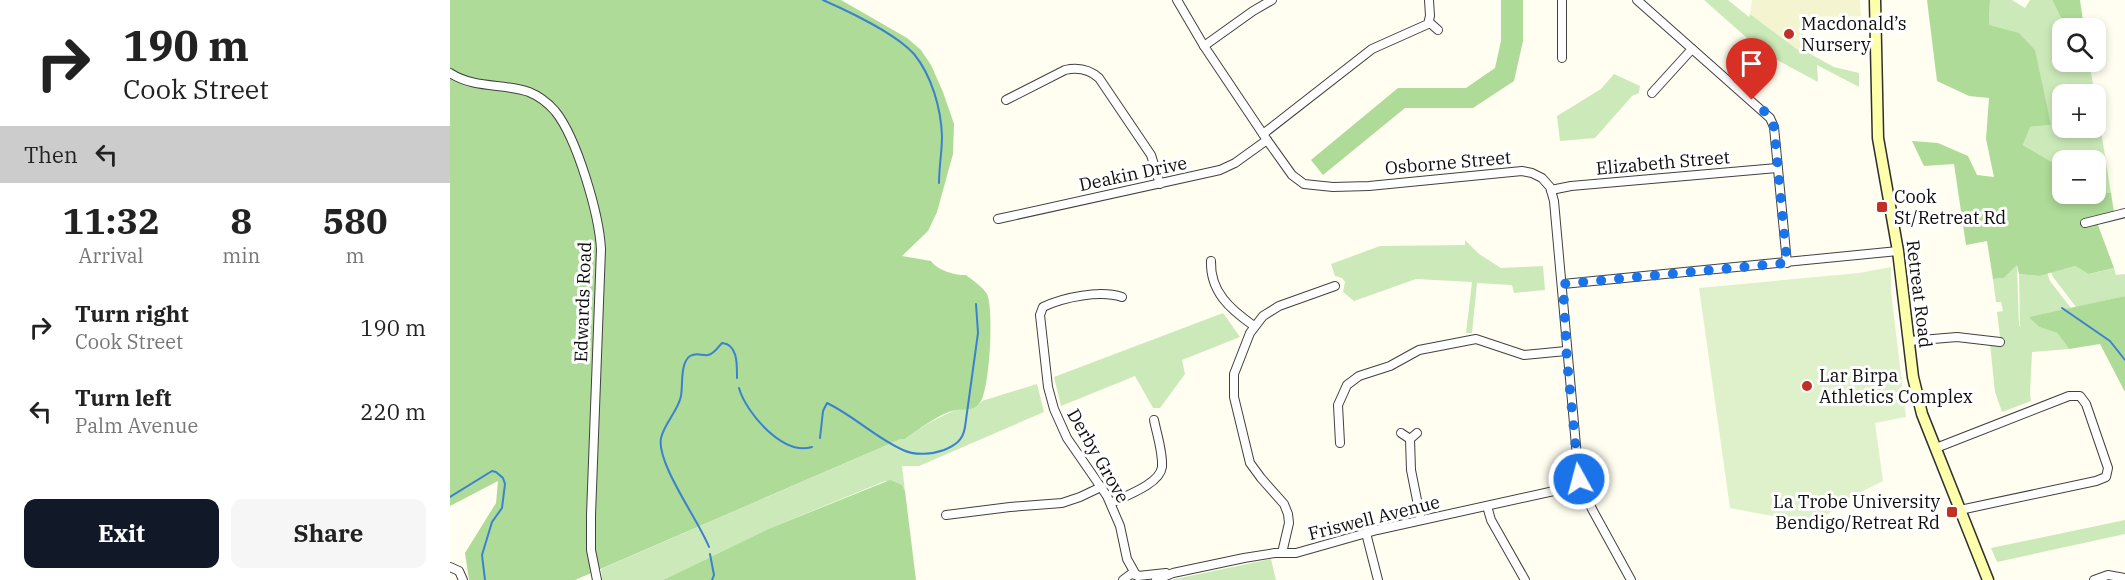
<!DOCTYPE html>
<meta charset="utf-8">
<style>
:root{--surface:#fff;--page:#f6f6f6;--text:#222;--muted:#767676;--accent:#111827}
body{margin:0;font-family:"IBM Plex Serif",serif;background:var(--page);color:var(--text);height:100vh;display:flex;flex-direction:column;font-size:22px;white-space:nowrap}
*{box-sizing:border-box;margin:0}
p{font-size:20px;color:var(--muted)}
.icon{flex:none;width:33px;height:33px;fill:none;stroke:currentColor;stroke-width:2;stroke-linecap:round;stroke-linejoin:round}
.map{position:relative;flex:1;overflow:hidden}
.details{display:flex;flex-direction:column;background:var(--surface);width:450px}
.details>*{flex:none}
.top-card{background:#fff;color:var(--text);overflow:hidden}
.controls{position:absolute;left:1602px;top:18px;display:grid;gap:12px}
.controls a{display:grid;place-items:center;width:54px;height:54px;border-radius:12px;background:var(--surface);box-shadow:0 3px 9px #0003;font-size:30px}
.pin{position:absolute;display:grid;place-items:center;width:51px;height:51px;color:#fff;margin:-62px -26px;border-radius:50% 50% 50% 0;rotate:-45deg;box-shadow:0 0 6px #0007}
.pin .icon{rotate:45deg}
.me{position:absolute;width:66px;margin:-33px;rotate:353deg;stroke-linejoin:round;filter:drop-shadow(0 0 4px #0008)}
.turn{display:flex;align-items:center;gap:21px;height:126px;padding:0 24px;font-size:27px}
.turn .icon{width:78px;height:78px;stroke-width:2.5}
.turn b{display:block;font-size:42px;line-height:51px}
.then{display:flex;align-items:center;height:57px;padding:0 24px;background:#0003;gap:12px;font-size:22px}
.eta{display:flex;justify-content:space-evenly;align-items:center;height:102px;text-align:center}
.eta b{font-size:36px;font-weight:800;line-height:42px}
.action{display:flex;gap:12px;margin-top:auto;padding:12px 24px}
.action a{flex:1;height:69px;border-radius:12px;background:var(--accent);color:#fff;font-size:24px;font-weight:800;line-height:69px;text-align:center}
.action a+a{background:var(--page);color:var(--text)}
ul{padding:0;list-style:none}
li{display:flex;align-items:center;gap:18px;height:84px;padding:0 24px}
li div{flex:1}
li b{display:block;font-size:22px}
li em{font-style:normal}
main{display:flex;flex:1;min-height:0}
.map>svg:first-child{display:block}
</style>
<main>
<section class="details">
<div class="top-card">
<div class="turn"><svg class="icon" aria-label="right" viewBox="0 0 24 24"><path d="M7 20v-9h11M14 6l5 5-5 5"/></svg><div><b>190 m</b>Cook Street</div></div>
<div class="then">Then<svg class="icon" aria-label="left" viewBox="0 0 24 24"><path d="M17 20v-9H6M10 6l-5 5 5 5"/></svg></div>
</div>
<div class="eta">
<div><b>11:32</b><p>Arrival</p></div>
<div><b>8</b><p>min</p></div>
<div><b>580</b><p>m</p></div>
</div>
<ul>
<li><svg class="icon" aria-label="right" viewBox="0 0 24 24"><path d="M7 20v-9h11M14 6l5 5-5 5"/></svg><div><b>Turn right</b><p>Cook Street</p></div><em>190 m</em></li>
<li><svg class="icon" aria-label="left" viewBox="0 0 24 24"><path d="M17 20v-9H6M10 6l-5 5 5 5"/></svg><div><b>Turn left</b><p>Palm Avenue</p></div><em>220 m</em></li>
</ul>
<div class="action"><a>Exit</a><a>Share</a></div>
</section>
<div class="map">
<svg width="1675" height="580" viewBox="0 0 1675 580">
<rect width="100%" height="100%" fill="#fffef0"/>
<polygon fill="#f4f5d0" points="1302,0 1410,0 1411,16 1352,17 1353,54 1300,14"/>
<g fill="#cceab9">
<polygon points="1254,0 1278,0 1299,17 1300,14 1352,53 1353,50 1384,67 1409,73 1409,87 1367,65 1368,82 1314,53"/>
<polygon points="1540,0 1562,0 1575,8 1580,0 1602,0 1616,28 1612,28 1612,62 1639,62 1645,94 1612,94 1612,128 1646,128 1646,100 1661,193 1654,193 1646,175 1646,160 1612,160 1612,164 1607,165 1573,145 1579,127 1601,125 1539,25"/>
<polygon points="1164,74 1190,86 1189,93 1182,96 1145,138 1110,141 1107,116 1151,89"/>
<polygon points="1015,240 1029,254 1051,268 1093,266 1095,290 1064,293 1062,285 1027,283 1022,333 1016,333 1022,282 966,279 904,301 893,292 895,282 892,278 885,276 881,264 930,246 1015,245"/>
<polygon points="1567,265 1569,326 1570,326 1569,274 1589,276 1597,272 1600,281 1621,308 1580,317 1589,327 1607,333 1619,349 1582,352 1580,394 1581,401 1552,412 1545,392 1540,344 1551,345 1547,312 1553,311 1551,302 1546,302 1543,279 1554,278"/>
<polygon points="1625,266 1640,274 1664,268 1666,275 1675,274 1675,296 1626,307 1603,277 1601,272"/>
<polygon points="773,313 790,337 732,360 735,374 710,408 703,408 685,376 611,406 604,377"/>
<path d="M587 384 594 412 469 466H452L455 491 452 485 435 481 318 529 213 580H152L151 569 451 439H455C469 428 485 419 501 412 512 407 523 412 532 401Z"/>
<polygon points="1675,520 1675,534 1547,562 1541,548"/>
<polygon points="821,559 826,580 720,580 725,579"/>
</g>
<g fill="#aedb98">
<path d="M0 0H391L457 38 471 50 481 65 493 92 504 124 503 154 487 212 478 231 452 256 481 261C487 270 506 276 516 275 522 280 533 287 537 294 544 308 540 394 529 404 523 411 515 409 507 410 493 411 466 431 455 439H451L125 580H19L15 553 46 503 48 481 0 506Z"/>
<polygon points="1051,0 1073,0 1073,41 1064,81 1023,108 955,108 873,175 861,160 948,88 1016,88 1045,68 1051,41"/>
<polygon points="1477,0 1540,0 1539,25 1569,33 1585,50 1601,125 1580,127 1573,145 1607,165 1612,164 1612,194 1646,194 1646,175 1654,193 1661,193 1664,212 1645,217 1664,268 1639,274 1625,266 1589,276 1569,274 1567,265 1554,278 1543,279 1537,241 1516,245 1504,164 1474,166 1462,141 1488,143 1518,156 1527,175 1544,177 1536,139 1539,98 1519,96 1487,81"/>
<polygon points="1602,0 1630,0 1634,28 1616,28"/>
<polygon points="1675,296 1675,392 1650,344 1619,349 1607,333 1589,327 1579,317"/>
<polygon points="440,480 452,485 455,491 466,580 213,580 318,529"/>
</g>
<polygon fill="#dff1cb" points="1441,267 1441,291 1456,417 1425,423 1433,481 1393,501 1377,515 1370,516 1360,523 1280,508 1249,288 1409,273"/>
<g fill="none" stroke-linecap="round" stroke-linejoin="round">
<g stroke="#3b82ce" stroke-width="2">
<path d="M373 0C398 11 446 34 464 54 482 76 491 109 492 136 492 152 489 167 489 183"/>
<polyline points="1612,308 1660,341 1675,360"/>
<path d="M289 388C296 413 333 456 362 447"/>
<path d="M370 438 373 411 377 403C404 416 426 438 453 450 465 456 483 454 494 450 506 445 513 440 515 427L528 333 526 304"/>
<polyline points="0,497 42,471 46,472 53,478 55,484 52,508 42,522 32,555 35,580"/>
<path d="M259 547C249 521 206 463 211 438 215 422 228 411 231 396 233 385 230 363 240 356 247 352 252 356 258 355 264 354 268 347 272 343 288 344 287 365 287 378"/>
<polyline points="260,554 264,575 262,580"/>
</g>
<defs>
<g id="street">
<polyline points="727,0 754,46 817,140 842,175 854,184 883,187 919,186 1072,171 1082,173 1092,178 1100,187 1104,201 1129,479 1142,509 1181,580"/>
<polyline points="1112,0 1112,58"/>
<polyline points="1187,0 1320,118 1324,127 1337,263"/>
<polyline points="979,22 988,30"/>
<polyline points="754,46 803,11 822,0"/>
<path d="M0 73C25 89 53 83 79 92 89 96 98 103 105 111 127 138 149 214 151 249L141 515V550L147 580"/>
<polyline points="1202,93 1242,49"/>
<path d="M556 100 615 70C628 67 639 69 649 78L701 155 710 184"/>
<polyline points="813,134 922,49 978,24 980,16 979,0"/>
<polyline points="1101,190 1121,186 1327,168"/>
<polyline points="548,219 770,170 785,163 817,140"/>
<polyline points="1635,223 1675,213"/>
<path d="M761 261C760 292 780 309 804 326"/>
<polyline points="1113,284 1448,251"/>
<path d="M672 297C650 290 614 297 593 307L590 315 598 387 604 409 617 438 657 496 670 526 677 559 686 575"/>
<polyline points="1459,341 1507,337 1550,342"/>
<polyline points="951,433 960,439 967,433"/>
<polyline points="960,439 961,470 971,520"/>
<polyline points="890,443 888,405 897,385 909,376 940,366 969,350 1026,339 1074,355 1116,351"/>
<polyline points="1486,448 1619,396 1630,396 1636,404 1658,468 1656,477 1646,481 1510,510"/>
<path d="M661 503C675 496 710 484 712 467 713 452 707 435 704 420"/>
<polyline points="1037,506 1041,520 1075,580"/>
<polyline points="496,515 560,507 612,503 630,497 651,487"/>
<polyline points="916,533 928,580"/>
<polyline points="832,553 839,523 838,514 834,504 811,478 800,463 784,397 784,374 800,333 813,316 829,306 885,286"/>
<polyline points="0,567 9,571 13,580"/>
<polyline points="688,576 716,573"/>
<polyline points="673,580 681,574 687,575"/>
<polyline points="706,580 723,573 794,558 825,553 846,553 927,530 1131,485"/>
<polyline points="1644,580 1658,575 1675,578"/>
</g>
<polyline id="secondary" points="1425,0 1428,138 1448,251 1463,377 1472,414 1538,580"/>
</defs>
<use href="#street" stroke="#414141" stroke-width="10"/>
<use href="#secondary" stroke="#303030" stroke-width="13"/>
<use href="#street" stroke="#fff" stroke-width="8"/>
<use href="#secondary" stroke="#feffab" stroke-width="10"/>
</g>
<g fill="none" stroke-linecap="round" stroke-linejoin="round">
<polyline stroke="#1a73e8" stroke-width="10" stroke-dasharray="0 18" points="1129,479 1117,361 1113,284 1337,263 1324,127 1316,113 1302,100"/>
</g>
<g fill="#c03025" stroke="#fff" stroke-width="2">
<circle cx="1339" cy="34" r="6"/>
<rect x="1426" y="201" width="12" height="12" rx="3"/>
<circle cx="1357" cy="386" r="6"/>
<rect x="1496" y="506" width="12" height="12" rx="3"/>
</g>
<g text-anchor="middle" stroke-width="6" stroke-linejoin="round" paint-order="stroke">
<g font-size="18" fill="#0e0e0e" stroke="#fff" text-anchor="start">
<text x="1351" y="30">Macdonald’s<tspan x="1351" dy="21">Nursery</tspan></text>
<text x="1444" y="203">Cook<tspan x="1444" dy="21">St/Retreat Rd</tspan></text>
<text x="1369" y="382">Lar Birpa<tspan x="1369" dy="21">Athletics Complex</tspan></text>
<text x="1490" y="508" text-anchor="end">La Trobe University<tspan x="1490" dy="21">Bendigo/Retreat Rd</tspan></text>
</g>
<g font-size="18" fill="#0e0e0e" stroke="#fff">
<text transform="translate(998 163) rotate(-5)" y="6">Osborne Street</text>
<text transform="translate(1213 163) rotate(-5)" y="6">Elizabeth Street</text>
<text transform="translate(683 174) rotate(-12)" y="6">Deakin Drive</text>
<text transform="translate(1469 294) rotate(83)" y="6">Retreat Road</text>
<text transform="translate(133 302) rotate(-88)" y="6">Edwards Road</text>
<text transform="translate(648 456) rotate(60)" y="6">Derby Grove</text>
<text transform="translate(924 518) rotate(-14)" y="6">Friswell Avenue</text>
</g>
</g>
</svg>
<div class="controls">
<a><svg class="icon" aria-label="search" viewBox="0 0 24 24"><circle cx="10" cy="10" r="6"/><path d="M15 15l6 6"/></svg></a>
<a>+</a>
<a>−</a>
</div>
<div class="pin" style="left:1302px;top:100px;background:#d93025"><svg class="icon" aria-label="arrive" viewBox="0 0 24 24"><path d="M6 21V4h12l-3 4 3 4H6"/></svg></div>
<svg class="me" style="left:1129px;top:479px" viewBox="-20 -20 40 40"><circle r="17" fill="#1a73e8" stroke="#fff" stroke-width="3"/><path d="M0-11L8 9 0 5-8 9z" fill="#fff"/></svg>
</div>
</main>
